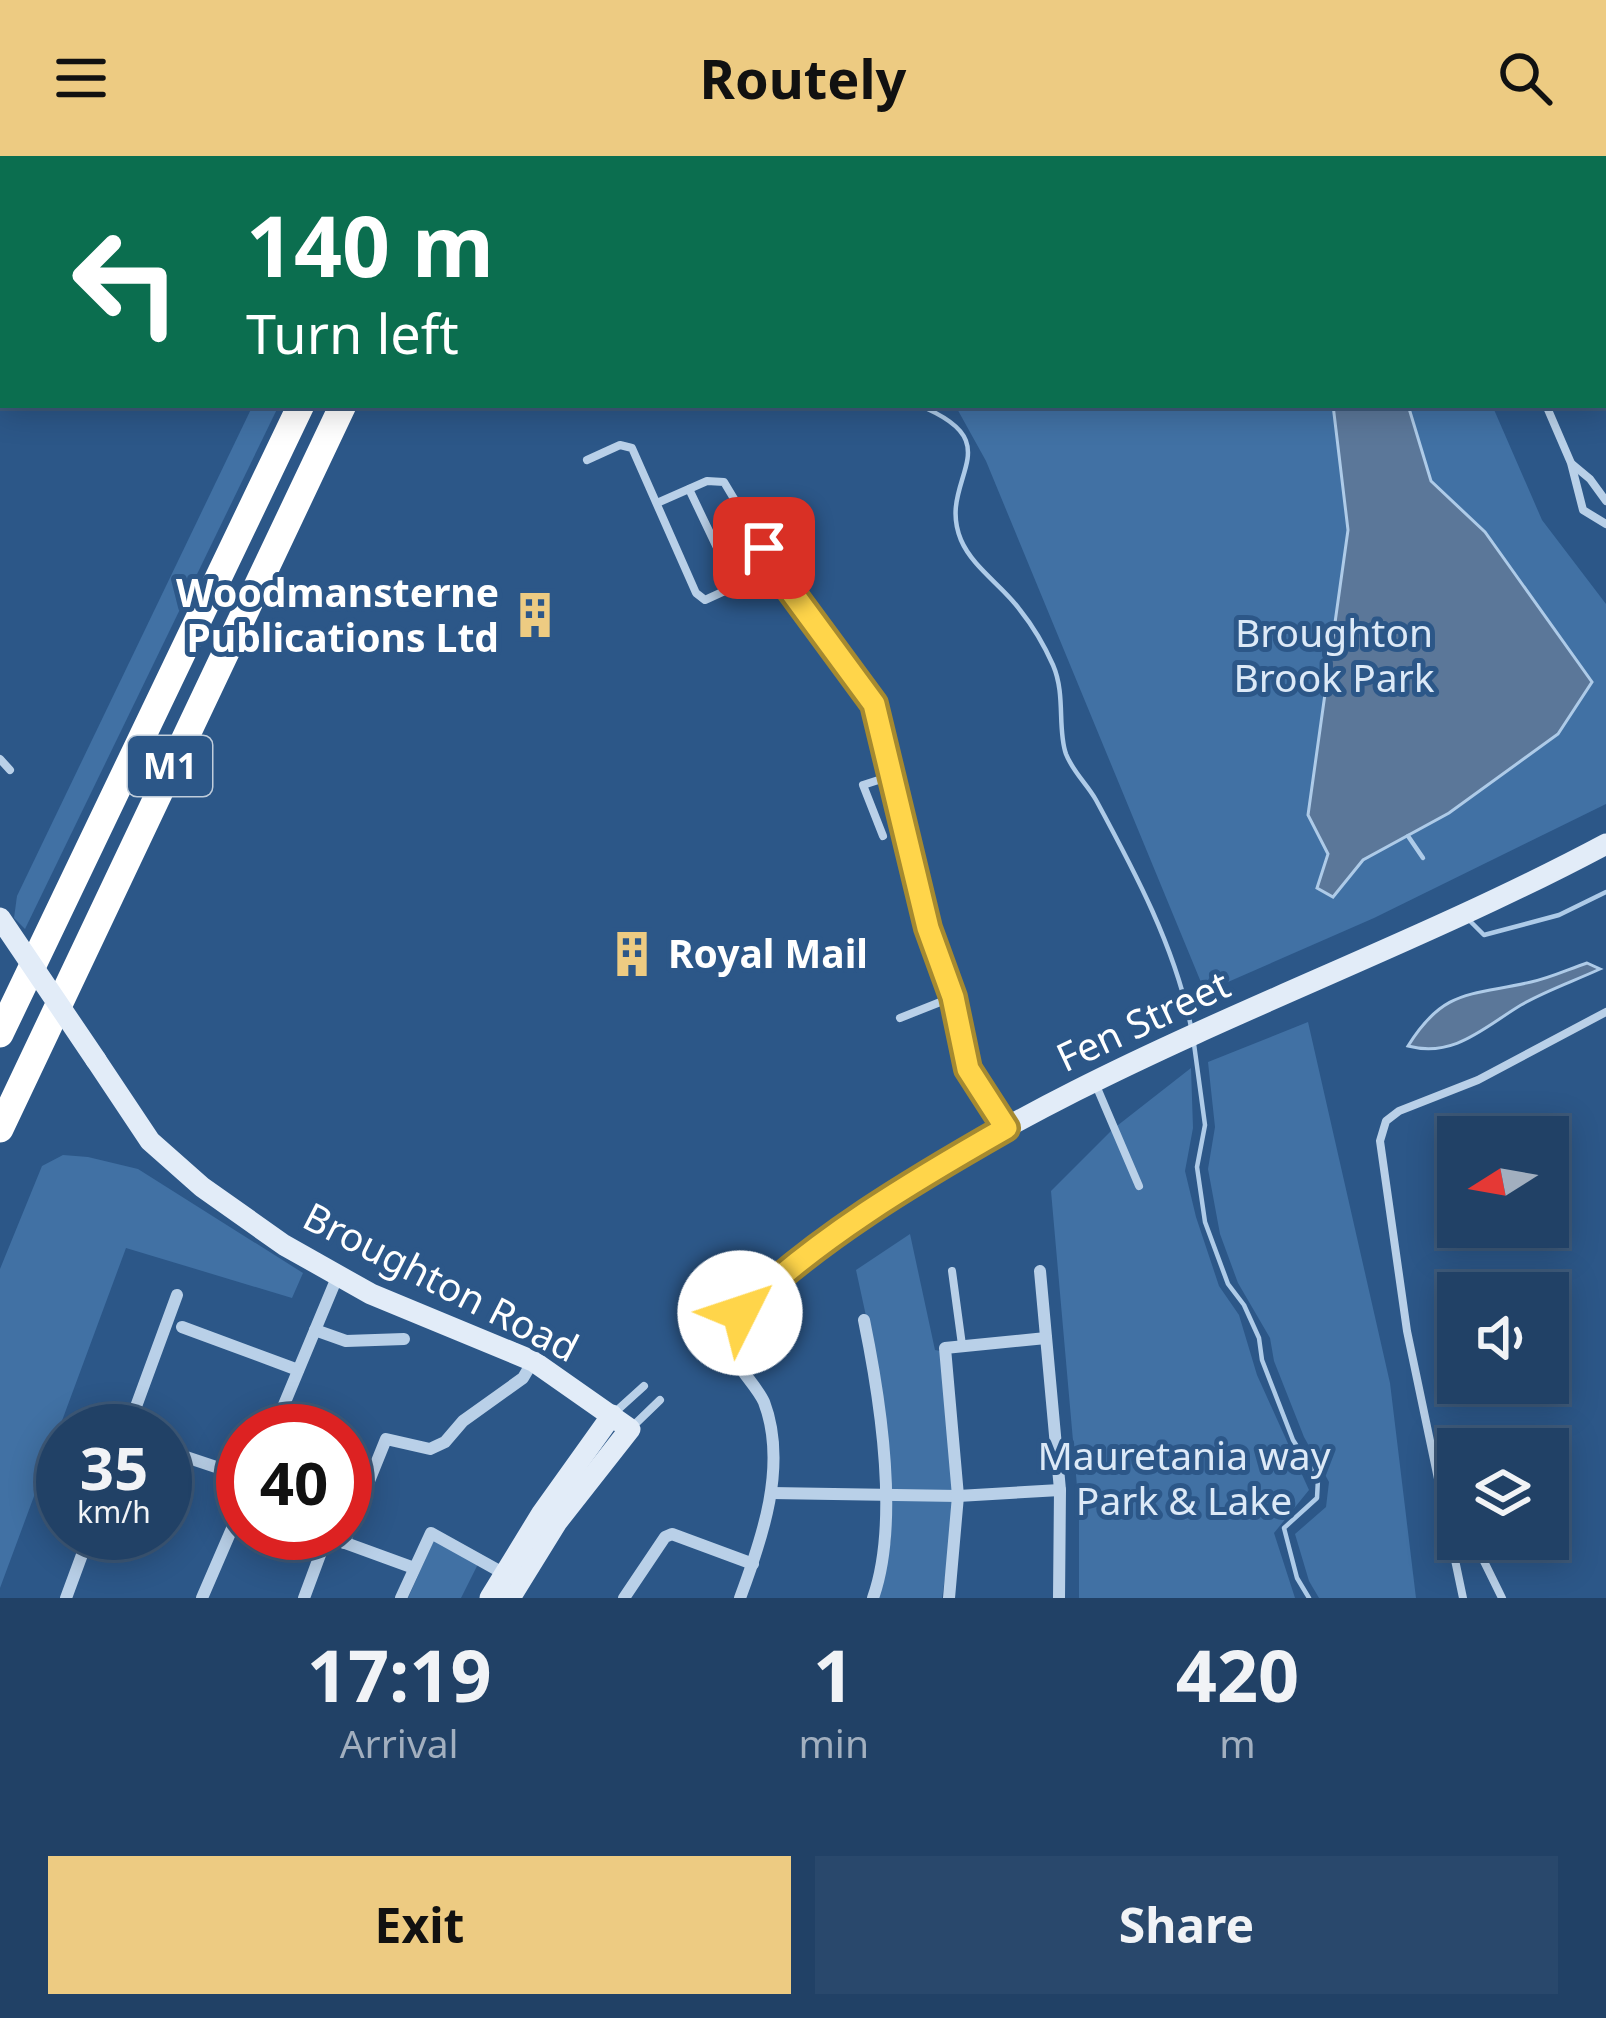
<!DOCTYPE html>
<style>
:root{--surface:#214166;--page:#29486c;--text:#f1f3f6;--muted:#a2afbf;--line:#3e5a7a;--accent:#edcb82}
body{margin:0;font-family:"Noto Sans",sans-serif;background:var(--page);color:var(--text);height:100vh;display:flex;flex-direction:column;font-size:45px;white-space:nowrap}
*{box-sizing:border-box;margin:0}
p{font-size:39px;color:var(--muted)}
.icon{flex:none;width:66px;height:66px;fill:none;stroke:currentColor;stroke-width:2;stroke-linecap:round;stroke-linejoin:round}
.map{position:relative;height:1442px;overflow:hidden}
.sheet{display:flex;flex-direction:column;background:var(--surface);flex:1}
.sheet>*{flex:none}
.hud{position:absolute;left:0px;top:0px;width:1608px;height:252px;box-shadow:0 6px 30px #0003,0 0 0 3px var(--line);background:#0b6e4f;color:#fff;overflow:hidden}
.needle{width:78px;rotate:259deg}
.tools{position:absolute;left:1437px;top:960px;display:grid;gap:24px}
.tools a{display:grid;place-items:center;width:132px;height:132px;border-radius:0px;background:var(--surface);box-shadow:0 6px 30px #0003,0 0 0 3px var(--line);font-size:60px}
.speed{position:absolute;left:36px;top:1248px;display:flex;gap:24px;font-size:60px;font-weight:700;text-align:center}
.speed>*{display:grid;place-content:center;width:156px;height:156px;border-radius:50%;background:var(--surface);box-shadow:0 6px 30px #0003,0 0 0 3px var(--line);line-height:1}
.speed small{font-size:30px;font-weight:400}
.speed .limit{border:18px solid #d22;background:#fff;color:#111}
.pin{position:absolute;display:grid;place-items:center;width:102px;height:102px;color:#fff;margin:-51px;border-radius:24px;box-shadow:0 6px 18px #0006}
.me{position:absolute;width:132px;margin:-66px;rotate:49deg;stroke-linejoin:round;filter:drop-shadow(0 0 9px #0008)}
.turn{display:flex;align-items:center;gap:42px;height:252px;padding:0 48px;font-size:54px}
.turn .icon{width:156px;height:156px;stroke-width:2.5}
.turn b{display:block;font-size:84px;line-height:102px}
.eta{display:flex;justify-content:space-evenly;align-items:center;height:204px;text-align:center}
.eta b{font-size:72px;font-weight:700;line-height:84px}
.action{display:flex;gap:24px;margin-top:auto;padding:24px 48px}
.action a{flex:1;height:138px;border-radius:0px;background:var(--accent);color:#111;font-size:48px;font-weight:700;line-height:138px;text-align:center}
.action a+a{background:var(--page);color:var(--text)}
header{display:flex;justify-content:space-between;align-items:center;height:156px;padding:0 48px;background:var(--accent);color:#111;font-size:54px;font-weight:700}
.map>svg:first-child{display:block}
</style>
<header><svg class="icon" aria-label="menu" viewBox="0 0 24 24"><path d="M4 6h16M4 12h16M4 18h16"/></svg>Routely<svg class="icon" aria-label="search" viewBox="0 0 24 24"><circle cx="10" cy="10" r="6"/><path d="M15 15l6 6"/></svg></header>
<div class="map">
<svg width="1606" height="1442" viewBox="0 0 1606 1442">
<rect width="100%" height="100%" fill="#2c5788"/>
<g fill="#4171a4">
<polygon points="253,249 279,249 25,773 14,762 17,740"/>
<polygon points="955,249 1492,249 1542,364 1606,448 1606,648 1374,762 1205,836 986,305"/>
<polygon points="1308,866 1390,1227 1416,1442 1319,1442 1309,1425 1295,1378 1326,1351 1329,1326 1304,1281 1274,1205 1270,1182 1238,1127 1220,1078 1208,1013 1215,971 1208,906"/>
<polygon points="1191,912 1193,972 1185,1015 1196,1061 1219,1130 1239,1159 1257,1219 1309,1334 1274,1377 1295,1442 1079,1442 1079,1353 1051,1035 1113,973"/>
<polygon points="63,999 88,1001 138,1013 303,1117 292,1142 126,1092 0,1432 0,1113 42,1010"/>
<polygon points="910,1078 935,1194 940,1195 952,1314 952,1373 942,1442 878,1442 891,1384 891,1358 866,1160 856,1114"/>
<polygon points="434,1384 478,1408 461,1442 408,1442"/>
</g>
<g fill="#5b7799" stroke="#aecbe8" stroke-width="3">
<polygon points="1333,249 1408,249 1431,325 1485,376 1592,526 1558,578 1449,657 1363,704 1333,741 1317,732 1328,698 1308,659 1348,374"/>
<path d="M1587 807 1600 813C1574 825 1545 835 1521 849 1483 872 1454 902 1408 890 1444 832 1471 840 1531 826 1550 822 1569 813 1587 807Z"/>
</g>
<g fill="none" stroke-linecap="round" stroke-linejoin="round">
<g stroke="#aecbe8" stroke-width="4.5">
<polyline points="741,0 744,3"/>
<path d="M918 249C1016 288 935 323 961 384 973 412 1003 430 1020 454 1032 469 1045 491 1053 509 1066 539 1057 573 1066 598 1073 616 1087 628 1096 644 1135 716 1175 791 1191 871"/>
<polyline points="1408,680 1423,702"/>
<polyline points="1470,765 1484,779 1559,759 1606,736"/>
<polyline points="1194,888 1205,969 1197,1011 1205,1066 1228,1128 1244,1149 1259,1182 1262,1204 1293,1284 1318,1323 1317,1342 1284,1372 1297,1422 1309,1442"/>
</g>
<g stroke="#b9d0e8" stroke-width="8">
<polyline points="1442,0 1444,3"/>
<polyline points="1546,249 1571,307 1583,354 1606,368"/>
<polyline points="587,304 620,289 632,292 696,437 705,444 729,433 732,423 689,333"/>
<polyline points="1572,308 1590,323 1606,345"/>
<polyline points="657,347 707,325 724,326 782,423 874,548 928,772 953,841 968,913 1005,970"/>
<polyline points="0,603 10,614"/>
<polyline points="883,680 863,629 891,620"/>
<polyline points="900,862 953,841"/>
<polyline points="1095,927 1139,1030"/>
<polyline points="952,1115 962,1189"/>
<polyline points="613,1258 644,1230"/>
<polyline points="631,1272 660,1244"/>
<polyline points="1441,1325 1458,1355"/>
<polyline points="1473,1383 1502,1442"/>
<polyline points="1463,1442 1407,1175 1380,985 1386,965 1399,955 1478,924 1606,856"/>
</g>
<g stroke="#b9d0e8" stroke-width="12">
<polyline points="1040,1115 1060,1334 1059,1442"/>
<path d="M864 1164C880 1242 900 1366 873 1442"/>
<polyline points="182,1171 298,1214"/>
<polyline points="315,1174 346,1185 404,1183"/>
<polyline points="127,1275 177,1139"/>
<polyline points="273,1275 338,1119"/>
<polyline points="165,1294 243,1320"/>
<polyline points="771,1337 958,1340 1060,1334"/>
<polyline points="318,1377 414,1412"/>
<polyline points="344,1387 386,1283 430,1293 445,1286 463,1265 523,1222 533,1205"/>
<polyline points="66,1442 90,1377"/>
<polyline points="202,1442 243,1347"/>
<polyline points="304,1442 327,1380"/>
<polyline points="401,1442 431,1377 503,1417"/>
<polyline points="624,1442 665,1381 672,1378 753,1408"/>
<path d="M740 1442C762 1383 788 1309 764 1246 759 1235 749 1224 742 1214"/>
<polyline points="949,1442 958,1340 945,1192 1046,1182"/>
</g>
<g stroke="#e2ecf8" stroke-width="21">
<polyline points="96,904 150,985 202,1031 284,1089 371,1138 533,1205 630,1273 557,1366 510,1442"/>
<path d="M740 1157C773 1125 810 1099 847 1072 1077 904 1357 821 1606 688"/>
<polyline points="490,1442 542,1357 612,1259"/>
</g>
<g stroke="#fff" stroke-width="27">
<polyline points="418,3 419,0"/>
<polyline points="461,3 463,0"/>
<polyline points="0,878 301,249"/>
<polyline points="0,973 343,249"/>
</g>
<polyline stroke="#e2ecf8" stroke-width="21" points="0,762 96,904"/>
</g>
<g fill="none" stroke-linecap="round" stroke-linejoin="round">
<defs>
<path id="route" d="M740 1157C817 1082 913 1025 1006 972L968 913 953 841 928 772 874 548 782 423 764 392"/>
</defs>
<use href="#route" stroke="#a68a30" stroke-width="30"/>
<use href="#route" stroke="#ffd54a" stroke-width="21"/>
</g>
<defs>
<symbol id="building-bare" viewBox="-9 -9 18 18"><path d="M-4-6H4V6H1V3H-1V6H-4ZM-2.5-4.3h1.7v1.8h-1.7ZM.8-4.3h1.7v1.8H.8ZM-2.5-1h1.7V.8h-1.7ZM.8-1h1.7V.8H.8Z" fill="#edcb82" stroke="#2c5788" stroke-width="2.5" paint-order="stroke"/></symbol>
</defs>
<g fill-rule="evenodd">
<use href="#building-bare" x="502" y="426" width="66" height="66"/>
<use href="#building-bare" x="599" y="765" width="66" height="66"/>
</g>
<g text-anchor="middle" stroke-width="10" stroke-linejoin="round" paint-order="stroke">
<rect fill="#2c5788" stroke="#c0cddb" stroke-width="3" x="128" y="580" width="84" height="60" rx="9"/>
<g font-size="36" font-weight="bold" fill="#fff">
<text x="170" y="623">M1</text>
</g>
<g font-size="39" font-weight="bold" fill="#fff" stroke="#2c5788" text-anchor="end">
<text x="499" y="451">Woodmansterne<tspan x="499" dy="45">Publications Ltd</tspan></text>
<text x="668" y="812" text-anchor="start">Royal Mail</text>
</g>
<g font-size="39" fill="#dce9f7" stroke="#2c5788">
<text x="1334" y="491">Broughton<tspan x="1334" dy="45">Brook Park</tspan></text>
<text x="1184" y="1314">Mauretania way<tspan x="1184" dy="45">Park &amp; Lake</tspan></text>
</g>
<g font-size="39" fill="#fff" stroke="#2c5788">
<text transform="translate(1143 865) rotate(-25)" y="14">Fen Street</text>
<text transform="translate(441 1126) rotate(27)" y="14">Broughton Road</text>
</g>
</g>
</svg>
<div class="tools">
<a><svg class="needle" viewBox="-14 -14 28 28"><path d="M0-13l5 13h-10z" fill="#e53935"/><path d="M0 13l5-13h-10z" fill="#a2afbf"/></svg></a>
<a><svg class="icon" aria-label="sound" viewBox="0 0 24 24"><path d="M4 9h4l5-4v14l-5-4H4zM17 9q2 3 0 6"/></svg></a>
<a><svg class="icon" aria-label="layers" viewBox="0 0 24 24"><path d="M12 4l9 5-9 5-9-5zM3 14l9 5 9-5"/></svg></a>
</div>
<div class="speed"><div>35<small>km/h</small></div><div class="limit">40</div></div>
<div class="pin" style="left:764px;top:392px;background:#d93025"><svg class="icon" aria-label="arrive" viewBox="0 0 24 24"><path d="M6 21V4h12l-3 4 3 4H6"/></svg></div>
<svg class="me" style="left:740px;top:1157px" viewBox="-20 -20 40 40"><circle r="19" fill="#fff"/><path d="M0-13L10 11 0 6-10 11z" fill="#ffd54a"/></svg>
<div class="hud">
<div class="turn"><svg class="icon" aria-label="left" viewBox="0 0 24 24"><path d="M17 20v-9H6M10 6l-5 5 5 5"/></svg><div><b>140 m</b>Turn left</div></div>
</div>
</div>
<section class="sheet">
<div class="eta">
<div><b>17:19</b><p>Arrival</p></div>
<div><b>1</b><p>min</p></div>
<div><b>420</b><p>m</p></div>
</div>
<div class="action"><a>Exit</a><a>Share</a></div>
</section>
